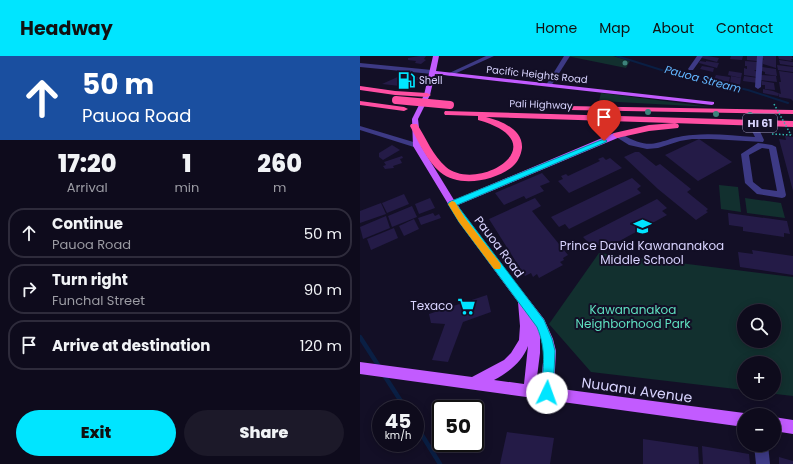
<!DOCTYPE html>
<meta charset="utf-8">
<style>
:root{--surface:#0e0b1c;--page:#1c1929;--text:#f1f3f6;--muted:#9b9ba3;--line:#2e2b3b;--accent:#00e5ff}
body{margin:0;font-family:Poppins,sans-serif;background:var(--page);color:var(--text);height:100vh;display:flex;flex-direction:column;font-size:15px;white-space:nowrap}
*{box-sizing:border-box;margin:0}
p{font-size:13px;color:var(--muted)}
.icon{flex:none;width:22px;height:22px;fill:none;stroke:currentColor;stroke-width:2;stroke-linecap:round;stroke-linejoin:round}
.map{position:relative;flex:1;overflow:hidden}
.sheet{display:flex;flex-direction:column;background:var(--surface);width:360px}
.sheet>*{flex:none}
.hud{background:#1a4fa0;color:#fff;overflow:hidden}
.controls{position:absolute;left:377px;top:248px;display:grid;gap:8px}
.controls a{display:grid;place-items:center;width:44px;height:44px;border-radius:50%;background:var(--surface);box-shadow:0 2px 10px #0003,0 0 0 1px var(--line);font-size:20px}
.speed{position:absolute;left:12px;top:344px;display:flex;gap:8px;font-size:20px;font-weight:700;text-align:center}
.speed>*{display:grid;place-content:center;width:52px;height:52px;border-radius:50%;background:var(--surface);box-shadow:0 2px 10px #0003,0 0 0 1px var(--line);line-height:1}
.speed small{font-size:10px;font-weight:400}
.speed .limit{border:2px solid #111;border-radius:6px;background:#fff;color:#111}
.pin{position:absolute;display:grid;place-items:center;width:34px;height:34px;color:#fff;margin:-41px -17px;border-radius:50% 50% 50% 0;rotate:-45deg;box-shadow:0 0 4px #0007}
.pin .icon{rotate:45deg}
.me{position:absolute;width:44px;margin:-22px;rotate:3deg;stroke-linejoin:round;filter:drop-shadow(0 0 3px #0008)}
.turn{display:flex;align-items:center;gap:14px;height:84px;padding:0 16px;font-size:18px}
.turn .icon{width:52px;height:52px;stroke-width:2.5}
.turn b{display:block;font-size:28px;line-height:34px}
.eta{display:flex;justify-content:space-evenly;align-items:center;height:68px;text-align:center}
.eta b{font-size:24px;font-weight:800;line-height:28px}
.action{display:flex;gap:8px;margin-top:auto;padding:8px 16px}
.action a{flex:1;height:46px;border-radius:24px;background:var(--accent);color:#111;font-size:16px;font-weight:800;line-height:46px;text-align:center}
.action a+a{background:var(--page);color:var(--text)}
ul{padding:0;list-style:none}
li{display:flex;align-items:center;gap:12px;height:50px;margin:0 8px 6px;padding:0 8px;border:2px solid var(--line);border-radius:16px}
li div{flex:1}
li b{display:block;font-size:15px}
li em{font-style:normal}
header{display:flex;align-items:center;gap:24px;box-sizing:border-box;height:56px;padding:0 20px;background:var(--accent);color:#111}
header strong{font-size:19px}
nav{display:flex;gap:22px;margin-inline-start:auto;font-size:14px}
main{display:flex;flex:1;min-height:0}
.map>svg:first-child{display:block}
</style>
<header>
<strong>Headway</strong>
<nav><a>Home</a><a>Map</a><a>About</a><a>Contact</a></nav>
</header>
<main>
<section class="sheet">
<div class="hud">
<div class="turn"><svg class="icon" aria-label="ahead" viewBox="0 0 24 24"><path d="M12 20V5M6 11l6-6 6 6"/></svg><div><b>50 m</b>Pauoa Road</div></div>
</div>
<div class="eta">
<div><b>17:20</b><p>Arrival</p></div>
<div><b>1</b><p>min</p></div>
<div><b>260</b><p>m</p></div>
</div>
<ul>
<li><svg class="icon" aria-label="ahead" viewBox="0 0 24 24"><path d="M12 20V5M6 11l6-6 6 6"/></svg><div><b>Continue</b><p>Pauoa Road</p></div><em>50 m</em></li>
<li><svg class="icon" aria-label="right" viewBox="0 0 24 24"><path d="M7 20v-9h11M14 6l5 5-5 5"/></svg><div><b>Turn right</b><p>Funchal Street</p></div><em>90 m</em></li>
<li><svg class="icon" aria-label="arrive" viewBox="0 0 24 24"><path d="M6 21V4h12l-3 4 3 4H6"/></svg><div><b>Arrive at destination</b></div><em>120 m</em></li>
</ul>
<div class="action"><a>Exit</a><a>Share</a></div>
</section>
<div class="map">
<svg width="433" height="408" viewBox="0 0 433 408">
<rect width="100%" height="100%" fill="#130f26"/>
<g fill="#12302f" fill-rule="evenodd">
<polygon points="207,0 253,0 270,5 266,12"/>
<polygon points="241,37 351,51 239,45"/>
<polygon points="359,129 378,131 381,156 361,153"/>
<polygon points="385,142 421,147 425,162 387,157"/>
<path d="M239 197 433 221V340L407 337H414V307H384V334L231 316 189 268ZM384 255H414V285H384Z"/>
</g>
<g fill="none" stroke-linecap="round" stroke-linejoin="round">
<polyline stroke="#0a1f44" stroke-width="2" points="257,0 311,17 388,34 428,47"/>
<g stroke="#0a1f44" stroke-width="4.5">
<polyline points="0,281 20,312"/>
<polyline points="24,319 46,353"/>
<polyline points="55,368 80,408"/>
</g>
</g>
<g fill="#241b47">
<polygon points="59,0 66,0 64,3 66,4 61,8 55,7 56,5 48,4 48,2"/>
<polygon points="343,0 348,0 359,2 357,6 342,2"/>
<polygon points="371,0 383,0 382,4 370,3"/>
<polygon points="387,0 397,0 397,5 387,4"/>
<polygon points="400,0 416,0 416,12 403,8 403,4 404,3"/>
<polygon points="418,0 432,0 433,3 431,3 432,5 419,3"/>
<polygon points="419,4 433,6 433,10 420,8"/>
<polygon points="340,5 346,6 346,5 359,7 357,12 339,7"/>
<polygon points="385,5 397,6 398,14 394,14 397,16 397,21 384,19 384,12 387,13 387,10 385,10"/>
<polygon points="417,9 433,11 433,16 418,14"/>
<polygon points="342,10 354,12 353,16 340,13"/>
<polygon points="402,11 416,13 417,20 405,18 405,16 402,15"/>
<polygon points="369,15 382,17 381,22 368,19"/>
<polygon points="419,15 433,17 433,45 431,43 419,41 418,37 421,38 419,26 421,26"/>
<polygon points="42,19 40,30 22,28"/>
<polygon points="356,19 370,21 369,26 354,23"/>
<polygon points="401,19 416,20 417,26 401,24"/>
<polygon points="371,20 381,22 380,29 370,27"/>
<polygon points="384,20 398,22 398,27 383,25"/>
<polygon points="43,21 60,21 58,24 42,25"/>
<polygon points="402,25 414,27 415,34 405,33 405,29 402,29"/>
<polygon points="403,33 413,35 418,37 418,40 403,37"/>
<polygon points="425,80 433,81 433,135 419,83 426,84"/>
<polygon points="339,83 372,106 338,125 305,99"/>
<polygon points="32,89 40,94 23,104 19,101 19,97"/>
<polygon points="275,96 279,96 296,110 300,108 331,133 327,136 348,153 346,155 348,156 336,164 298,133 264,101"/>
<polygon points="42,100 43,102 40,103 42,107 33,110 34,112 25,113 23,110 26,109 24,106"/>
<polygon points="243,101 246,104 250,102 262,112 209,137 198,125 203,123 201,120 206,118 208,120 240,105 238,103"/>
<polygon points="182,117 190,126 180,130 184,135 166,143 164,140 144,149 135,137"/>
<polygon points="272,122 281,130 277,133 281,137 209,173 205,168 199,171 191,161"/>
<polygon points="44,138 49,148 27,157 22,147"/>
<polygon points="70,142 75,152 59,158 55,148"/>
<polygon points="175,142 181,150 172,155 208,199 203,202 204,204 200,206 203,209 179,222 177,218 173,221 171,217 165,220 129,163"/>
<polygon points="297,143 307,152 302,155 307,159 243,194 239,189 234,192 223,181"/>
<polygon points="21,147 26,158 0,167 0,155"/>
<polygon points="52,150 57,161 32,171 28,160"/>
<polygon points="73,157 75,160 79,158 81,162 61,169 58,162"/>
<polygon points="368,157 427,165 430,178 424,177 424,181 383,175 383,171 369,169"/>
<polygon points="26,160 30,172 3,183 0,171"/>
<polygon points="54,163 59,173 44,180 39,170"/>
<polygon points="34,172 38,182 11,194 7,183"/>
<polygon points="392,194 433,200 433,219 380,211 378,196 393,198"/>
<polygon points="127,239 131,256 103,266 88,306 72,304 85,268 71,267 69,258"/>
<polygon points="147,376 194,382 190,408 140,408"/>
<polygon points="283,383 338,391 339,408 283,408"/>
<polygon points="342,390 389,398 390,408 343,408"/>
<polygon points="419,401 433,405 433,408 419,408"/>
</g>
<g fill="none" stroke-linecap="round" stroke-linejoin="round">
<polyline stroke="#2fb8b0" stroke-width="1.5" stroke-dasharray="1.5 2" stroke-linecap="butt" points="412,78 431,79"/>
<g fill="#3d3a85" fill-rule="evenodd">
<polygon points="126,0 134,0 90,20 85,19"/>
<polygon points="204,0 210,0 191,30 187,30 186,29"/>
<polygon points="337,0 343,0 333,14 329,14 328,13"/>
<polygon points="397,0 403,0 401,31 398,33 395,31"/>
<polygon points="0,7 72,14 75,16 72,18 0,11"/>
<path d="M391 69H397L404 84 403 86 351 83H332L320 85 298 92 287 93 269 89 253 79 257 77H260C296 99 298 81 333 79 354 77 374 80 395 81L390 71Z"/>
<polygon points="0,70 60,88 61,90 57,92 0,74"/>
<path d="M398 87 412 89 416 91 426 139 425 141 422 142 397 138 385 127 381 98ZM402 92 409 93 417 135 402 133 393 126 389 99Z"/>
<polygon points="394,389 408,389 410,408 396,408"/>
</g>
<g fill="#c25bff" fill-rule="evenodd">
<path d="M73 0H79L76 15 354 46V48L352 49 75 18 70 39 58 63 61 90 94 144 254 77H260V81L98 149 105 162 184 263 193 283 196 295 194 332 384 357 388 359H384V371L0 318V306L112 321 144 304 151 297 159 284 160 270 158 246 99 166 53 90 52 63 64 39ZM180 279 184 295 181 330 176 329 180 297ZM168 290 164 328 134 324C149 316 162 306 168 290Z"/>
<polygon points="414,361 433,364 433,378 414,375"/>
</g>
<g fill="#ff4fa3" fill-rule="evenodd">
<polygon points="0,30 35,35 67,37 71,39 67,41 35,39 0,34"/>
<polygon points="0,45 44,51 48,53 44,55 0,49"/>
<polygon points="207,50 433,54 433,58 210,54 206,52"/>
<path d="M85 55 433 65V71L126 61C141 65 163 73 162 92 161 99 158 106 152 111 134 125 99 132 80 116 67 105 58 85 50 70L51 68H57C66 82 73 100 86 111 118 138 200 87 118 64V60L88 59H85L84 57Z"/>
<polygon points="315,67 318,68 319,70 318,72 289,75 257,82 253,79 254,77 289,69"/>
</g>
<polyline stroke="#2fb8b0" stroke-width="1.5" stroke-dasharray="1.5 2" stroke-linecap="butt" points="414,48 431,79"/>
<polyline stroke="#ff4fa3" stroke-width="8" points="36,44 90,49"/>
</g>
<g fill="#3d827b">
<circle cx="265" cy="7" r="2.5"/>
<circle cx="254" cy="55" r="3"/>
<circle cx="288" cy="56" r="3"/>
<circle cx="356" cy="58" r="3"/>
<circle cx="390" cy="59" r="3"/>
</g>
<path fill="#00e5ff" stroke="#0095a6" d="M244 83 247 85 246 86 97 149 184 264 192 283 195 295 193 337 191 341 187 343 183 341 181 337C183 312 187 295 177 271L99 166 88 148 89 146Z"/>
<polygon fill="#f59e0b" points="92,145 95,146 105,162 140,207 141,210 140,213 134,213 99,166 88,148"/>
<defs>
<symbol id="fuel-bare" viewBox="-9 -9 18 18"><path d="M-5.5-6h7V0h2V4h1.3V-2.5L3-4.5l.8-.8L6-3V5H2.5V1h-1V6h-7ZM-4.2-4.7v3.2H.2V-4.7Z" fill="#00e5ff" stroke="#130f26" stroke-width="2.5" paint-order="stroke"/></symbol>
<symbol id="school-bare" viewBox="-9 -9 18 18"><path d="M0-5L7-2L0 1L-7-2ZM-4 1L0 2.5L4 1V4Q0 6-4 4Z" fill="#00e5ff" stroke="#130f26" stroke-width="2.5" paint-order="stroke"/></symbol>
<symbol id="supermarket-bare" viewBox="-9 -9 18 18"><path d="M-6-5.5h2.5l.6 2H6L4.5 2H-2.5L-4.4-4H-6ZM-1.5 3.2a1.3 1.3 0 1 0 .1 0ZM3 3.2a1.3 1.3 0 1 0 .1 0Z" fill="#00e5ff" stroke="#130f26" stroke-width="2.5" paint-order="stroke"/></symbol>
</defs>
<g fill-rule="evenodd">
<use href="#fuel-bare" x="34" y="12" width="25" height="25"/>
<use href="#school-bare" x="270" y="158" width="25" height="25"/>
<use href="#supermarket-bare" x="94" y="238" width="25" height="25"/>
</g>
<g text-anchor="middle" stroke-width="4" stroke-linejoin="round" paint-order="stroke">
<g font-size="10" fill="#d9d4ff" stroke="#130f26">
<text transform="translate(177 18) rotate(6)" y="4">Pacific Heights Road</text>
<text transform="translate(181 48) rotate(2)" y="4">Pali Highway</text>
</g>
<g font-size="10" fill="#d9d4ff" stroke="#130f26" text-anchor="start">
<text x="59" y="28">Shell</text>
</g>
<g font-size="11" font-style="italic" fill="#62b6ff" stroke="#130f26">
<text transform="translate(343 23) rotate(15)" y="4">Pauoa Stream</text>
</g>
<rect fill="#130f26" stroke="#9e99be" stroke-width="1" x="383" y="58" width="34" height="18" rx="3"/>
<g font-size="11" font-weight="bold" fill="#d9d4ff">
<text x="400" y="71">HI 61</text>
</g>
<g font-size="12" fill="#d9d4ff" stroke="#130f26">
<text x="282" y="194">Prince David Kawananakoa<tspan x="282" dy="14">Middle School</tspan></text>
<text x="93" y="254" text-anchor="end">Texaco</text>
</g>
<g font-size="12" fill="#d9d4ff" stroke="#130f26">
<text transform="translate(139 191) rotate(53)" y="4">Pauoa Road</text>
</g>
<g font-size="12" fill="#5fe0c0" stroke="#130f26">
<text x="273" y="258">Kawananakoa<tspan x="273" dy="14">Neighborhood Park</tspan></text>
</g>
<g font-size="14" fill="#d9d4ff" stroke="#130f26">
<text transform="translate(277 334) rotate(8)" y="5">Nuuanu Avenue</text>
</g>
</g>
</svg>
<div class="controls">
<a><svg class="icon" aria-label="search" viewBox="0 0 24 24"><circle cx="10" cy="10" r="6"/><path d="M15 15l6 6"/></svg></a>
<a>+</a>
<a>−</a>
</div>
<div class="speed"><div>45<small>km/h</small></div><div class="limit">50</div></div>
<div class="pin" style="left:244px;top:85px;background:#d93025"><svg class="icon" aria-label="arrive" viewBox="0 0 24 24"><path d="M6 21V4h12l-3 4 3 4H6"/></svg></div>
<svg class="me" style="left:187px;top:337px" viewBox="-20 -20 40 40"><circle r="19" fill="#fff"/><path d="M0-13L10 11 0 6-10 11z" fill="#00e5ff"/></svg>
</div>
</main>
